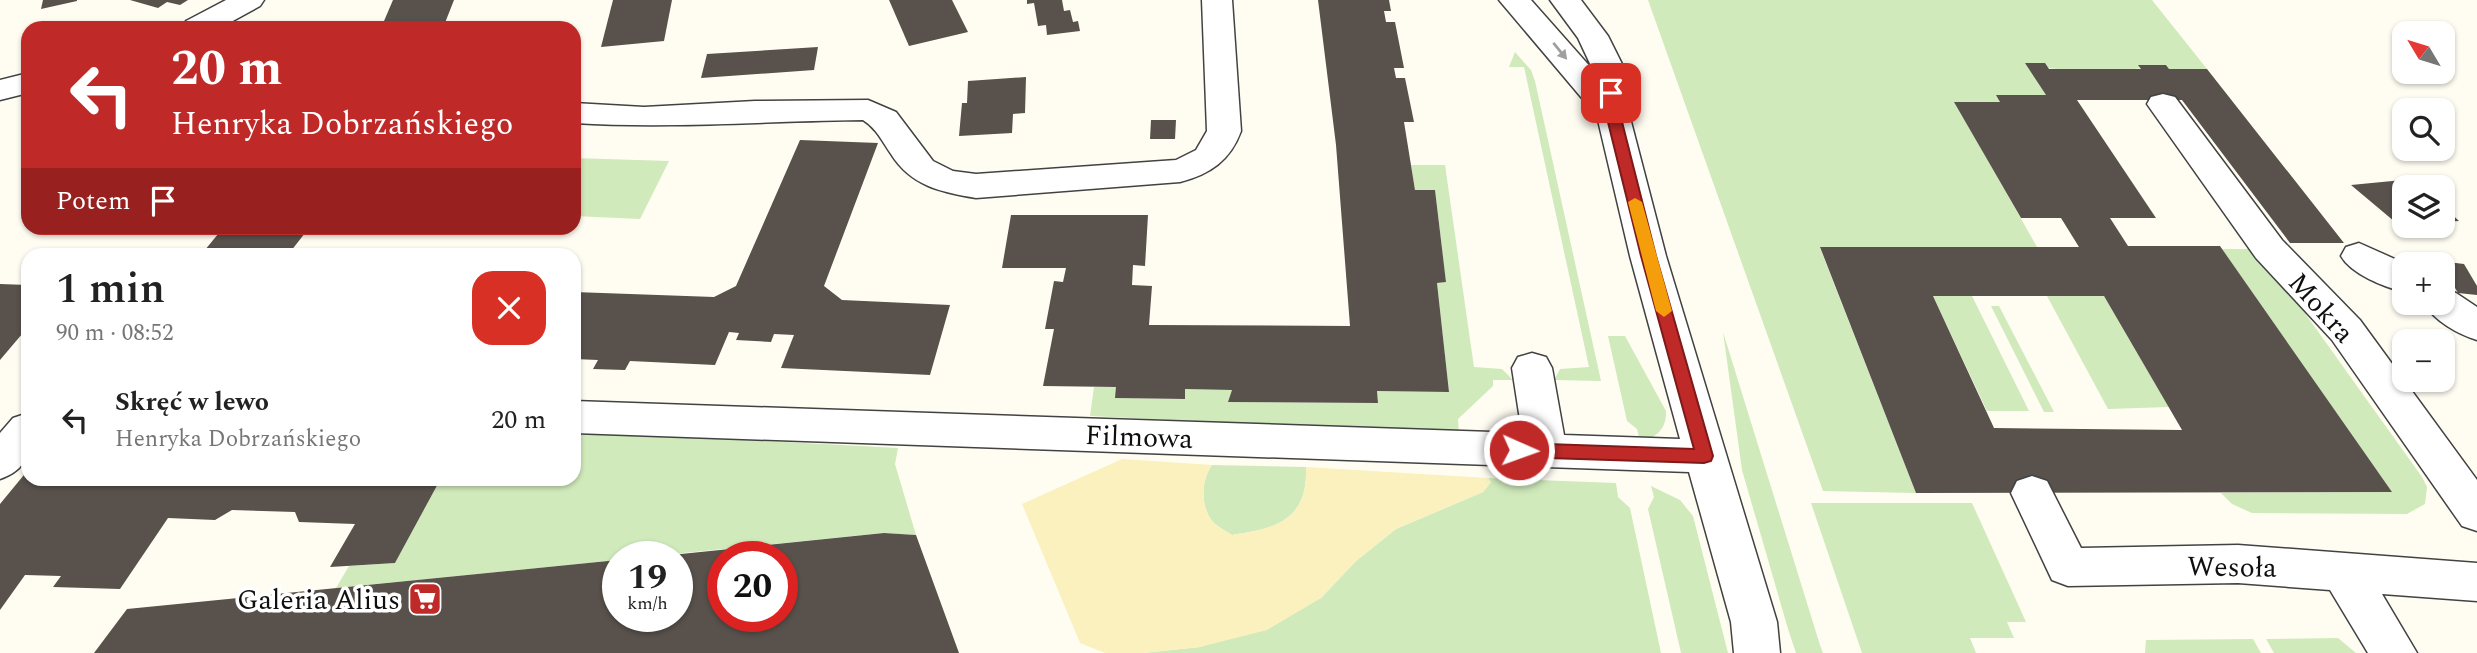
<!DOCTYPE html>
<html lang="pl">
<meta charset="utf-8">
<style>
:root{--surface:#fff;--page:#f6f6f6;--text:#222;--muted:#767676}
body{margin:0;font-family:Spectral,serif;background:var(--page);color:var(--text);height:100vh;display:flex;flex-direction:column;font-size:26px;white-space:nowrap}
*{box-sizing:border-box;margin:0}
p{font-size:23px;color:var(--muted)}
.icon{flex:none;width:38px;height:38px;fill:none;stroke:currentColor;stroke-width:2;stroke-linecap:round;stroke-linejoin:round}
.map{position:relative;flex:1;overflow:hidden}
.panel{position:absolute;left:21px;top:248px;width:560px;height:238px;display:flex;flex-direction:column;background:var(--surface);border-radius:21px;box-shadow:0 2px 5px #0004}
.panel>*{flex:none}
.banner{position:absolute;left:21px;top:21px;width:560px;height:214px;border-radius:21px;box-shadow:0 2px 5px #0004;background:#bf2a28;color:#fff;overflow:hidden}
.needle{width:46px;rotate:308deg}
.fabs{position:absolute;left:2392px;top:21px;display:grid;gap:14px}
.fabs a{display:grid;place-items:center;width:63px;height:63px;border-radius:14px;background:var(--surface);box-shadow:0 2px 5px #0004;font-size:35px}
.speed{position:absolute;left:602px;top:541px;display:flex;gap:14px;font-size:35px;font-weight:700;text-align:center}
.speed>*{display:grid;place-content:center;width:91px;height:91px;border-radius:50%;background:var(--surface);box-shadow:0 2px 5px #0004;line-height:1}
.speed small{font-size:18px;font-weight:400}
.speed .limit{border:10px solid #d22;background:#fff;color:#111}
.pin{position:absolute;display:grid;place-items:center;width:60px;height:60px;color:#fff;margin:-30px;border-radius:14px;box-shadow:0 4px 10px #0006}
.me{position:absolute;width:77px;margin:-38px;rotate:92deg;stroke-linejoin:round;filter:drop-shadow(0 0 5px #0008)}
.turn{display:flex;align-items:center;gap:24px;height:147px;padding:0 35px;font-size:32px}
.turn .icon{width:91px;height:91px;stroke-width:2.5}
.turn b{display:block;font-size:49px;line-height:60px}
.then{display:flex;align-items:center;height:66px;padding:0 35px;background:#0003;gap:14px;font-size:26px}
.round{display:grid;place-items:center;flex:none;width:74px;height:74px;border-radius:21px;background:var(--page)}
.summary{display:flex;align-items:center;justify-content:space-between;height:119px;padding:0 35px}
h1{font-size:42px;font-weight:600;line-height:52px}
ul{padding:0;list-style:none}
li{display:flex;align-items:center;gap:21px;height:105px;padding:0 35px}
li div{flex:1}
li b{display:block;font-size:26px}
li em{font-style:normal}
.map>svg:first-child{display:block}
</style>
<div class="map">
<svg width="2477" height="653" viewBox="0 0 2477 653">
<rect width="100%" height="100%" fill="#fffdf2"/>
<g fill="#d0eabb">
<path d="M1648 0H2152L2207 69H2169L2166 65C2122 72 2070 74 2026 64L2046 95H1997L2000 102H1955L2037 247 1820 248 1916 493 1823 491Z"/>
<polygon points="1515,52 1531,70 1535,81 1601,381 1554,380 1560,369 1589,367 1524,67 1509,67"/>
<polygon points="574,158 669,161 640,219 574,216"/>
<polygon points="1411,165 1445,165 1474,367 1502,369 1513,380 1493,380 1493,386 1458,419 1459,434 1090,416 1094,387 1116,387 1116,398 1184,399 1185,389 1232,390 1229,402 1378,403 1377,391 1449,392 1437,283 1446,282 1435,190 1415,190"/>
<polygon points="2222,249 2259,249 2422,477 2427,487 2425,504 2407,514 2252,513 2232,504 2221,493 2392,492"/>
<polygon points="1933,296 1972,296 2029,411 1987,411"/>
<polygon points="2047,296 2104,296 2169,407 2108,409"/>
<polygon points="1991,306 1999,306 2054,412 2044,412"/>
<polygon points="1723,332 1820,645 1823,653 1796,653 1788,629 1742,470"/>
<path d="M1608 336H1625L1666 411C1667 428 1656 439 1640 441L1637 429 1627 421Z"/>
<polygon points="574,431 898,448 895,464 916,535 884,533 653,556 618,556 618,560 336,588 349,566 395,563 440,480 574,480"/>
<path d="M1212 465 1306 467C1308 519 1277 529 1232 535 1226 531 1218 527 1213 522 1200 507 1201 480 1212 465Z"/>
<polygon points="1488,478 1616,483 1618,497 1630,508 1661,653 1143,653 1200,647 1321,598 1356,561 1396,529 1483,492 1491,482"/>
<polygon points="1651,486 1680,500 1693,516 1728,653 1681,653 1648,509 1654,497"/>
<polygon points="1811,503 1972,503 2026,622 2007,622 2014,638 1970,638 1976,653 1862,653"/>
<polygon points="2338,638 2356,653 2274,653 2266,639"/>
<polygon points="2253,639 2261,653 2145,653 2146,640"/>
</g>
<path fill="#faf1bf" d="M1122 459 1212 465C1201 480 1200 507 1213 522 1218 527 1226 531 1232 535 1277 529 1308 519 1306 467L1488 478 1491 482 1483 492 1396 529 1356 561 1321 598 1267 630 1200 647 1143 653H1105L1080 643 1022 504Z"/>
<g fill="#58514c" fill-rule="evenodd">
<polygon points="43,0 77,0 77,1 41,9"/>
<polygon points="130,0 188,0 180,5 167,2 158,8"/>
<polygon points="393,0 454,0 443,28 381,28"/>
<polygon points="613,0 672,0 664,41 601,47"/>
<polygon points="889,0 952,0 968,32 909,46"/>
<polygon points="1027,0 1062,0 1064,11 1070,10 1073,22 1078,21 1080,31 1047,35 1046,25 1038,26 1034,3 1027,4"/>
<polygon points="1318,0 1389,0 1391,11 1384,11 1386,22 1395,22 1404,68 1394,68 1396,78 1405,78 1414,122 1404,122 1415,190 1435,190 1446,282 1437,283 1449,392 1377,391 1378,403 1228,402 1232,390 1185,389 1185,399 1115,398 1116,387 1043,386 1054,329 1045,329 1054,281 1063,282 1066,268 1002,268 1011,215 1148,215 1145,266 1133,265 1132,285 1152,286 1149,325 1350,326 1336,145"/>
<polygon points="818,47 814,70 701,78 707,54"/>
<path d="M2025 63H2045L2049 69H2141L2138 65H2166L2169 69H2207L2344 243H2290L2182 100H2077L2156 218H2110L2128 246H2220L2392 492 1916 493 1820 247H2079L2061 218H2021L1954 102H2000L1996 95H2046ZM1933 296H2104L2182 430 1994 428Z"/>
<polygon points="1026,77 1025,113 1013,114 1012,133 959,136 962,103 967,103 968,81"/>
<polygon points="1151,120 1176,120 1175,139 1150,139"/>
<polygon points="800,140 878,143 824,286 842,300 950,305 930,375 781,368 794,335 774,334 771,342 736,340 739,333 729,332 715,365 630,361 625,370 593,369 598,360 574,359 574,292 714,297 736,286"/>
<polygon points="2413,179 2422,187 2404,187 2404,226 2401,227 2351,185"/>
<polygon points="2443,206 2459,221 2443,222"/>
<polygon points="223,228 309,228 287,256 200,256"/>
<polygon points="2439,261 2464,264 2477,286 2477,295 2458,293"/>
<polygon points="0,284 28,285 28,327 0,360"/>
<polygon points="28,470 28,480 440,480 395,563 330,567 355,524 299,522 295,512 232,510 215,520 168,518 120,589 53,587 61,576 25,575 0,610 0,504"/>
<path d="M884 533 916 535 959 653H94L127 609 618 560V616H677V556L671 555ZM723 556H782V616H723Z"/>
</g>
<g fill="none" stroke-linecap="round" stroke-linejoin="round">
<defs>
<g id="minor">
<polygon points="226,0 264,0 260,6 220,28 182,28 186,21"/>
<path d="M1202 0H1232L1241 131C1230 161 1210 174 1180 182L976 198C941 192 911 186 891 154 882 141 877 129 863 120 767 121 670 129 574 123V103L644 107 755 101 868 100 896 112 933 161 953 171 976 174 1176 160 1196 150 1207 131Z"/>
<polygon points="1499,0 1531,0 1593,70 1578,38 1550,0 1581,0 1608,36 1626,72 1629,114 1666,256 1777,622 1780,653 1734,653 1731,622 1689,472 574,433 574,401 1522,433 1512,368 1518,357 1532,353 1546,357 1552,368 1564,435 1680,439 1630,256 1597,116"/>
<polygon points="28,73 28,93 0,100 0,80"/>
<polygon points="2163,94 2175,97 2282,240 2360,320 2477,480 2477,531 2462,526 2332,340 2256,258 2147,104 2151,97"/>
<path d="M2359 243 2406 264 2404 292C2384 287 2351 274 2341 256L2346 247Z"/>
<path d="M2443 289 2456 293 2477 307V340C2458 334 2434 321 2424 303H2443Z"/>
<path d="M28 413C28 444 35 467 0 479V433L13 418Z"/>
<polygon points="2032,476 2047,481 2081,548 2238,545 2477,563 2477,601 2382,594 2417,653 2368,653 2330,590 2238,583 2068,586 2052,580 2011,493 2017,481"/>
</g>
</defs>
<use href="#minor" stroke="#424242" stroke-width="3"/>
<use href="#minor" fill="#fff" fill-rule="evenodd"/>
</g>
<defs><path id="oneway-solid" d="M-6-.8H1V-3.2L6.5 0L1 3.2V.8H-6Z" transform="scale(1.75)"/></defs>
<use fill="#9f9f9f" href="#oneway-solid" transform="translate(1560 51) rotate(51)"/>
<polygon fill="#bf2a28" stroke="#7c1b1a" stroke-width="2" points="1611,89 1618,93 1620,114 1656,256 1713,456 1711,461 1704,463 1519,457 1513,455 1510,450 1513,445 1519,443 1694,449 1641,256 1606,114 1605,93"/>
<polygon fill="#f59e0b" points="1635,198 1642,202 1672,311 1664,317 1656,311 1628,202"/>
<defs>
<symbol id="supermarket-square" viewBox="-11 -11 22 22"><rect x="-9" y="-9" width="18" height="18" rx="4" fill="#bf2a28" stroke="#fff"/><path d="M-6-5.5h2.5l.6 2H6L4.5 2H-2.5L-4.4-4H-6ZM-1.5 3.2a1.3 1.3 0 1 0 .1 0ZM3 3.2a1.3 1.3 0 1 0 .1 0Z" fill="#fff"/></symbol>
</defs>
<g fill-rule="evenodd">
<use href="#supermarket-square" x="406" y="580" width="38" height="38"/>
</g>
<g text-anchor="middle" stroke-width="7" stroke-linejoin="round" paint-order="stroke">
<g font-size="28" fill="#0f0f0f" stroke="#fff">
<text transform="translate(2322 307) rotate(48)" y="10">Mokra</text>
<text transform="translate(1139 436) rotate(2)" y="10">Filmowa</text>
<text transform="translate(2232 566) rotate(1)" y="10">Wesoła</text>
</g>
<g font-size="28" fill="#0f0f0f" stroke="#fff" text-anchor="end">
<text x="400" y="609">Galeria Alius</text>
</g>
</g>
</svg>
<div class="fabs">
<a><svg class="needle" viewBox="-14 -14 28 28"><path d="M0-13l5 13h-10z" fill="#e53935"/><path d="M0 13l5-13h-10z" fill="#767676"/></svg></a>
<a><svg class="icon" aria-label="search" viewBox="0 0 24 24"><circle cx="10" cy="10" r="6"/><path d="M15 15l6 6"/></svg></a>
<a><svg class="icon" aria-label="layers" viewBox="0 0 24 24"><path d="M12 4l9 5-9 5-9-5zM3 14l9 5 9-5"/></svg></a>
<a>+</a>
<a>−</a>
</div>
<div class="speed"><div>19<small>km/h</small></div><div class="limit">20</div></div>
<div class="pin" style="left:1611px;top:93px;background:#d93025"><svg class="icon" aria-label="arrive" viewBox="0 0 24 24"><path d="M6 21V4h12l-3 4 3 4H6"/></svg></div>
<svg class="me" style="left:1519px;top:450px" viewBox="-20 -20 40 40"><circle r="17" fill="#bf2a28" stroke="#fff" stroke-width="3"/><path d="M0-11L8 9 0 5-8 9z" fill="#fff"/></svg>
<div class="banner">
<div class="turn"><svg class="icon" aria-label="left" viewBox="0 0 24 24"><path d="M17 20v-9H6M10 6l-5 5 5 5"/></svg><div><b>20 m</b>Henryka Dobrzańskiego</div></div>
<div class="then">Potem<svg class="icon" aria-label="arrive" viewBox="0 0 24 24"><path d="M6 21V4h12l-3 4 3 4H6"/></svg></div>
</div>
<section class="panel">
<div class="summary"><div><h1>1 min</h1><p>90 m · 08:52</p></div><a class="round" style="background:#d93025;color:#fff"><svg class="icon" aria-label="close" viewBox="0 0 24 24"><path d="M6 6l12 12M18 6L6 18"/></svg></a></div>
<ul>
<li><svg class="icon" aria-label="left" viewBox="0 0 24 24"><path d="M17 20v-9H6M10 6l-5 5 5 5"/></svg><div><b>Skręć w lewo</b><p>Henryka Dobrzańskiego</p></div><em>20 m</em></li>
</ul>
</section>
</div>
